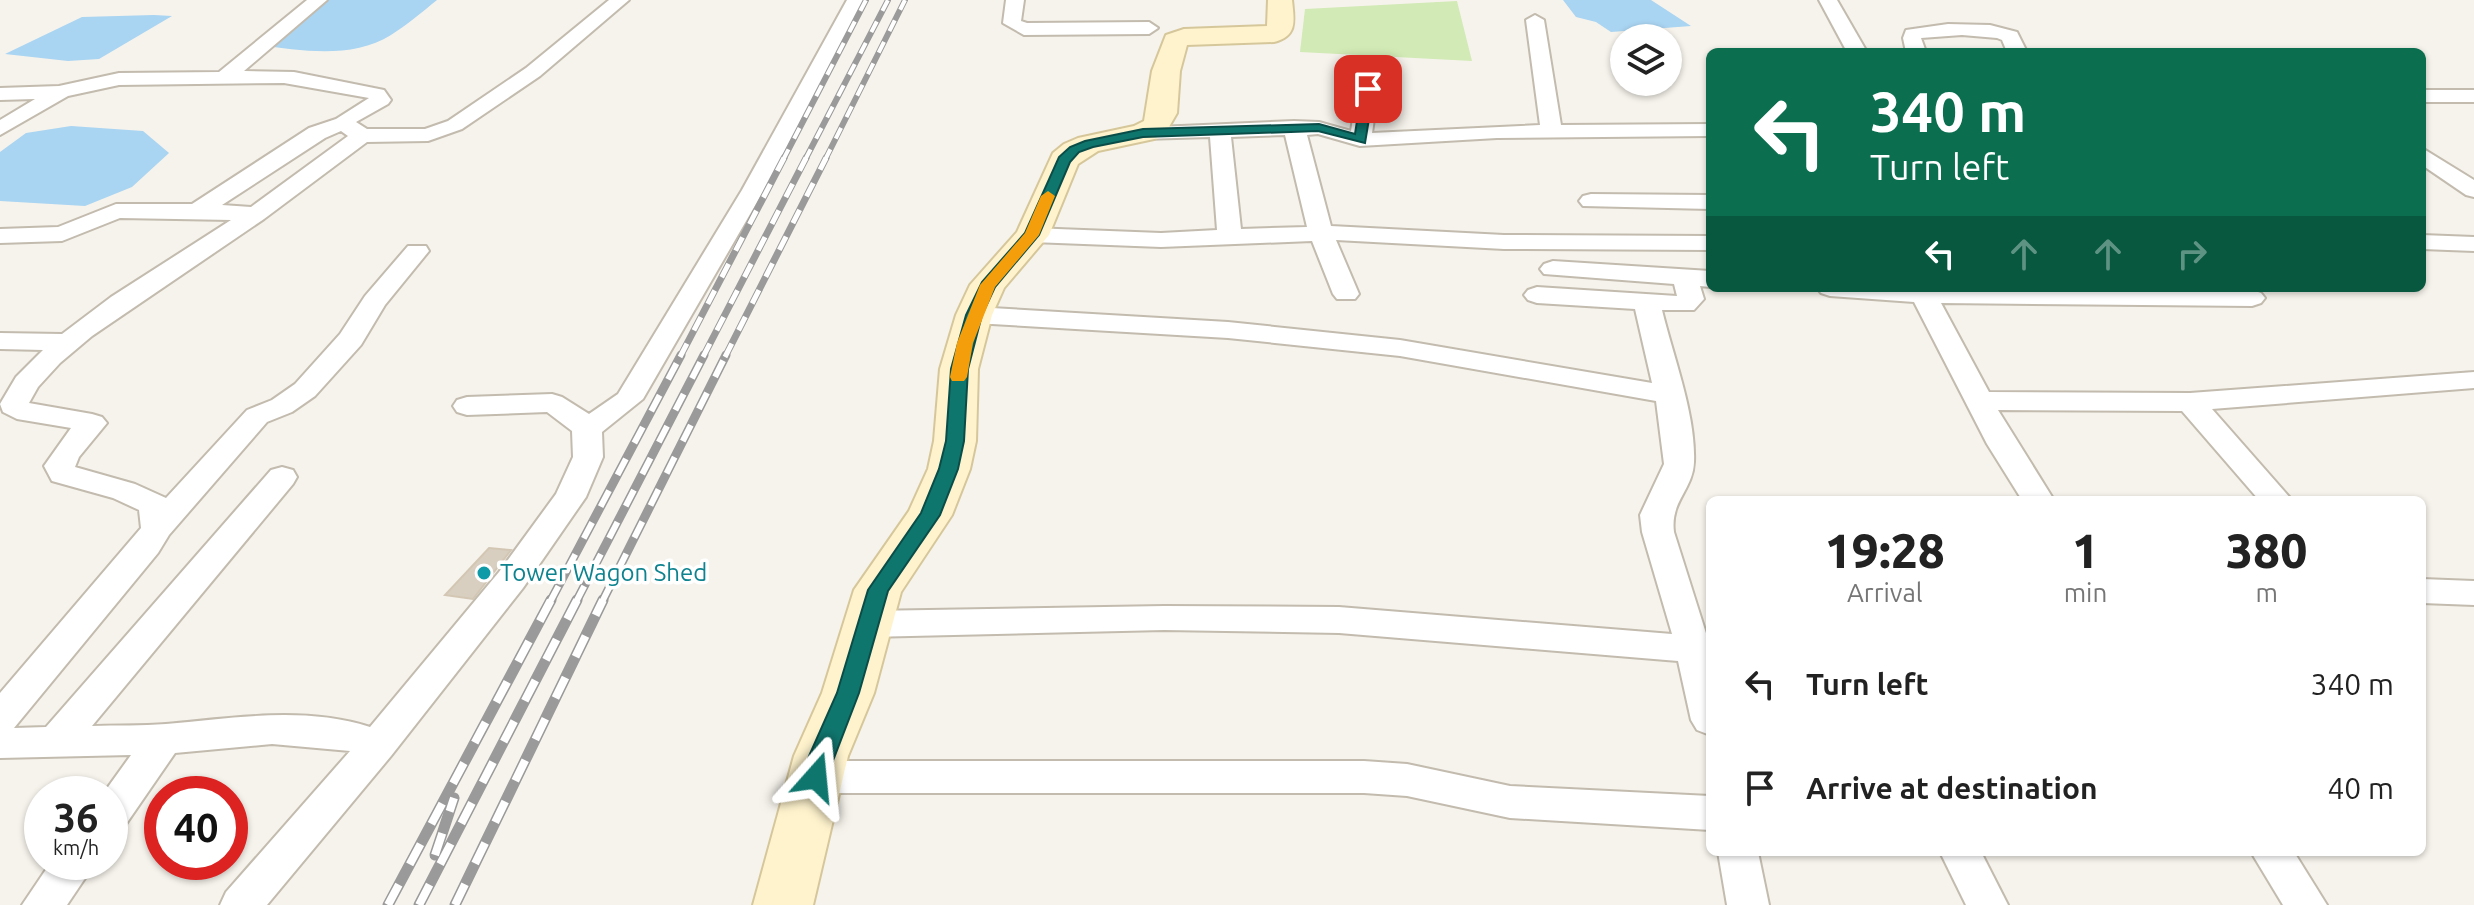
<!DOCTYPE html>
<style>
:root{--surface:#fff;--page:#f6f6f6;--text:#222;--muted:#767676}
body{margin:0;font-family:Ubuntu,sans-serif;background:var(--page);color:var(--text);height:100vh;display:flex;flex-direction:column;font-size:30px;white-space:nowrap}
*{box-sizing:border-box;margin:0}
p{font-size:26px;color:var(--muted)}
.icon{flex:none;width:44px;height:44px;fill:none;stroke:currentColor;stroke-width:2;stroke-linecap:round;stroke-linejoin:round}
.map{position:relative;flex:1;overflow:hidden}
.details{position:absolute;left:1706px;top:496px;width:720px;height:360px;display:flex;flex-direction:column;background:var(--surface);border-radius:12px;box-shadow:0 2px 6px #0004}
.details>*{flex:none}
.banner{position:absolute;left:1706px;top:48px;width:720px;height:244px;border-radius:12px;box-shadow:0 2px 6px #0004;background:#0b6e4f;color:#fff;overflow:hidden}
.fabs{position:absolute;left:1610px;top:24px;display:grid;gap:16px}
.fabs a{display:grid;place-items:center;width:72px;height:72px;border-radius:50%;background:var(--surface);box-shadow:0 2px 6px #0004;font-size:40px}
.speed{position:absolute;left:24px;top:776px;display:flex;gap:16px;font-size:40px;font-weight:700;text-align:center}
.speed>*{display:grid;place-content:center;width:104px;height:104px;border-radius:50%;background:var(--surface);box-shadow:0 2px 6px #0004;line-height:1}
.speed small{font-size:20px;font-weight:400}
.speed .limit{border:12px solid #d22;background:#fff;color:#111}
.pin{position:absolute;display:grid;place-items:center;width:68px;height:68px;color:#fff;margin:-34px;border-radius:16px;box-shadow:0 4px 12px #0006}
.me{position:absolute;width:88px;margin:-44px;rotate:18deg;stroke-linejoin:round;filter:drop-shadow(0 0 6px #0008)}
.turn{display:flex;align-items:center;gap:28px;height:168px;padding:0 32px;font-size:36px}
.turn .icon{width:104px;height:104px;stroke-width:2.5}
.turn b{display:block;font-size:56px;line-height:68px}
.lanes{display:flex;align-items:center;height:76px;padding:0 32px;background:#0003;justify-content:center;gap:40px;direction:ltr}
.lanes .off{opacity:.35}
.eta{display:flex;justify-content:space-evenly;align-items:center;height:136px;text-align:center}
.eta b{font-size:48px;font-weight:800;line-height:56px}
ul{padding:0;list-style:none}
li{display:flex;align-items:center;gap:24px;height:104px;padding:0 32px}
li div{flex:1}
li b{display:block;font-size:30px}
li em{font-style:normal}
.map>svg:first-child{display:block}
</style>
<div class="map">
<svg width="2474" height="905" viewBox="0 0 2474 905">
<rect width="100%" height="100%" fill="#f6f3ec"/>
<polygon fill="#d2eab5" points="1457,1 1472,61 1300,52 1305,9"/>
<g fill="#a9d4f2">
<path d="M322 0H437C422 12 407 25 391 35 353 59 302 51 260 45Z"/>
<polygon points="1563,0 1651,0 1691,26 1611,32 1596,22 1576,17"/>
<polygon points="154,15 172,16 99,59 68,61 5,54 82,17"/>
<polygon points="71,126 143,131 169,153 132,187 85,206 0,201 0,152 26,133"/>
</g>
<polygon fill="#d8cfc1" stroke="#d3c7b4" stroke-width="2" points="489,548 511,550 473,599 445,595"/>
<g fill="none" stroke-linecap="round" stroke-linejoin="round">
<defs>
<g id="street">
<path d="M307 0H327L244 71 294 72 384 90 391 100 388 104 356 122 367 129H425L448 121 526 68 609 0H629L540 76 462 129 428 141 367 142 264 219 92 336 60 363 38 387 29 403 92 414 102 417 107 423 79 457 75 467 135 484 166 498 247 410 272 400 295 384 340 334 365 296 408 246H426L429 251 385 305 361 345 315 396 292 412 267 422 169 535 158 553 14 728 46 727 271 470 282 467 293 470 297 477 293 484 92 726C116 725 142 726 166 724 234 718 304 706 370 727L499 572 556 494 573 457 572 431 547 412 467 415 457 412 453 406 457 400 467 397 552 394 562 397 589 414 618 394 742 190 847 0H865L764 190 643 399 602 432 603 457 586 497 523 588 391 756 267 905H220L226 892 350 751 272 744 175 753 124 827 110 832V794H103L131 755 0 758V693L141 528 139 510 113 498 52 481 44 466 71 428 17 419 3 412 0 404 16 377 43 350 0 349V333L62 334 111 297 231 220 120 218 62 241 0 243V229L58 227 116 204H192L309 128 336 119 369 98 284 83 119 85 68 96 0 135V120L35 99 0 100V88L59 86 119 73 219 72ZM341 131 348 136 251 207 222 205 325 138Z"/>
<polygon points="1006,0 1024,0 1021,21 1027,23 1149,22 1158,28 1149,34 1024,35 1003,23"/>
<polygon points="1819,0 1837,0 1867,52 1847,52"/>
<path d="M1535 15 1544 20 1561 125 1710 124V136L1497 138 1360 146 1318 134 1307 135 1331 226 1504 235 1710 236V250L1504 249 1336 240 1359 294 1355 299H1337L1333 294 1312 241 1161 247 1032 242 1023 240 1020 235 1023 230 1032 228 1161 233 1217 230 1210 137 1143 139 1135 138 1132 133 1135 128 1294 121 1319 122 1351 131 1362 63 1372 57 1382 63 1372 133 1540 125 1526 20ZM1285 135 1307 227 1241 229 1231 137Z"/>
<polygon points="1948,24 1990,25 2017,32 2027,52 2007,52 2002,40 1997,38 1962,35 1921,38 1926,52 1906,52 1903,38 1906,30"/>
<rect x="2422" y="90" width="52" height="12"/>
<polygon points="2422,148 2474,180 2474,197 2466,195 2422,165"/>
<polygon points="1591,194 1710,195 1710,209 1583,206 1579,201 1583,196"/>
<polygon points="2422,235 2474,237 2474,251 2422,249"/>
<path d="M1553 261 1710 271V287L1700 286 1704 299 1694 310H1662C1673 356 1696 415 1694 462 1693 490 1670 501 1674 532L1710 646V735L1697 730 1691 720 1678 661 1339 633 1164 630 868 637 856 633 851 624 856 615 868 611 1164 606 1339 607 1672 634 1642 532 1640 515 1664 464 1656 401 1400 356 1228 338 974 323 965 321 961 315 965 309 974 307 1228 322 1400 340 1652 383 1635 309 1537 303 1528 300 1524 295 1528 290 1537 287 1677 296 1674 284 1544 274 1540 269 1544 264Z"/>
<polygon points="1817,288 2252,290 2261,293 2265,298 2261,303 2252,306 1941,303 1989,392 2190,393 2474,372 2474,388 2212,409 2292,500 2259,500 2182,411 1998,410 2054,500 2022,500 1987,444 1914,302 1830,296 1821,293"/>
<polygon points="2422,579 2474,581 2474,605 2422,603"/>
<polygon points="816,761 1364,761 1407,764 1510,786 1710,796 1710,830 1510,818 1407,796 1364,793 816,793 802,788 797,777 802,766"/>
<polygon points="1718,852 1758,852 1769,905 1727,905"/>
<polygon points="1940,852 1981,852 2008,905 1966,905"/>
<polygon points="2251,852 2294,852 2327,905 2283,905"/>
<polygon points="51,862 96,862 67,905 22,905"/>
</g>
<path id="secondary" d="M1268 0H1292C1294 20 1298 36 1274 42L1187 45 1180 71 1177 113 1166 132 1154 139 1098 151 1078 164 1049 235 1004 288 992 315 978 369 976 441 970 469 952 515 901 592 874 693 848 756 813 905H753L794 756 822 693 854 590 909 511 928 469 934 441 940 369 956 315 970 285 1017 232 1053 153 1064 144 1078 138 1134 126 1144 121 1152 71 1166 35 1184 29 1267 26Z"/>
</defs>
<use href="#street" stroke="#c2bbae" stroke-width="4"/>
<use href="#secondary" stroke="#d6c79b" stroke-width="4"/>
<use href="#street" fill="#fff" fill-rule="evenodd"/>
<use href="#secondary" fill="#fff3cd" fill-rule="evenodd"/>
<defs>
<g id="rail-far3">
<polyline points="783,160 866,0"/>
<polyline points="805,160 888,0"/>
<polyline points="825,160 905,0"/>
</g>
<g id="rail-far2">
<polyline points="680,357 784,158"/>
<polyline points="703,357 806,158"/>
<polyline points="725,357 826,158"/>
</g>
<g id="rail-far1">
<polyline points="550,602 681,355"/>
<polyline points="576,602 704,355"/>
<polyline points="602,602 726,355"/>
</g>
<g id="rail">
<polyline points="435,855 454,798"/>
<polyline points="388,905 551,600"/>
<polyline points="419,905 577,600"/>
<polyline points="455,905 603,600"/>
</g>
</defs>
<use href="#rail-far3" stroke="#9a9a9a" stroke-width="6"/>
<use href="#rail-far2" stroke="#9a9a9a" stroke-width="7"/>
<use href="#rail-far1" stroke="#9a9a9a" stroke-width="9"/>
<use href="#rail" stroke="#9a9a9a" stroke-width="11"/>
<use href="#rail-far3" stroke="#fff" stroke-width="4" stroke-dasharray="12" stroke-linecap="butt"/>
<use href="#rail-far2" stroke="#fff" stroke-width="5" stroke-dasharray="15" stroke-linecap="butt"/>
<use href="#rail-far1" stroke="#fff" stroke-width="6" stroke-dasharray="18" stroke-linecap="butt"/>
<use href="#rail" stroke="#fff" stroke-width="8" stroke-dasharray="23" stroke-linecap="butt"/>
</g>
<polygon fill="#0f766e" stroke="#0a4d48" stroke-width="2" points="1368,85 1374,89 1365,143 1318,131 1143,137 1093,147 1079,152 1070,162 1039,235 995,287 982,315 968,369 964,441 958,469 940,515 888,591 859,693 824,784 816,786 808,784 804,777 809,756 837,693 868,590 921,513 939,469 946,441 951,369 966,315 982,282 1025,233 1059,157 1070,147 1085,141 1143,129 1319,124 1355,134 1362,89"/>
<polygon fill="#f59e0b" points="1048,191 1055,196 1039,235 995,287 973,343 967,377 964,381 952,381 950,377 957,343 980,285 1025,233 1041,196"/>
<circle fill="#0f9aa8" stroke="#fff" stroke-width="3" cx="484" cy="573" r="8"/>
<g text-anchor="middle" stroke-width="7" stroke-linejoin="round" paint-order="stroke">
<g font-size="24" fill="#0d838f" stroke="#fff" text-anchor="start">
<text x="500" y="581">Tower Wagon Shed</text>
</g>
</g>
</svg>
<div class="fabs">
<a><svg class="icon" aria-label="layers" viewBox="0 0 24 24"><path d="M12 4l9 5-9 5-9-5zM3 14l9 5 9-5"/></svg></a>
</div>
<div class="speed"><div>36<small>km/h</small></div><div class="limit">40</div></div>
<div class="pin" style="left:1368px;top:89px;background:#d93025"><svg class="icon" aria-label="arrive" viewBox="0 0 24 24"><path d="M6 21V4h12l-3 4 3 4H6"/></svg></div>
<svg class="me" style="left:816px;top:777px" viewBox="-20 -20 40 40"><path d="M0-17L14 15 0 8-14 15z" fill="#0f766e" stroke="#fff" stroke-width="4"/></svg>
<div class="banner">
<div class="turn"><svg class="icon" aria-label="left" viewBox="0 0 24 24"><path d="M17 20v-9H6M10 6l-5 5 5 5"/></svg><div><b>340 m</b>Turn left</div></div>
<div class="lanes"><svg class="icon" aria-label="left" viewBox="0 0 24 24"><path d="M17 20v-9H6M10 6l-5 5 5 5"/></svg><svg class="icon off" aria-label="ahead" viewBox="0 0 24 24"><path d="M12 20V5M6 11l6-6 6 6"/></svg><svg class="icon off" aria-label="ahead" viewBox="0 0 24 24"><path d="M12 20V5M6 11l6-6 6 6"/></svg><svg class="icon off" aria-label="right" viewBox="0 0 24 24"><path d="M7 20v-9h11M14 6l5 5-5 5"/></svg></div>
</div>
<section class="details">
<div class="eta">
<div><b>19:28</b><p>Arrival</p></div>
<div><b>1</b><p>min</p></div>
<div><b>380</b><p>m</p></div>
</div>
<ul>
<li><svg class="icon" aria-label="left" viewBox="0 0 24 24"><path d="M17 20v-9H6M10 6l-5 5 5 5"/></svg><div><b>Turn left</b></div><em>340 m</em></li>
<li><svg class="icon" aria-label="arrive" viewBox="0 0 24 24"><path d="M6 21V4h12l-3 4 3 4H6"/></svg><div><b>Arrive at destination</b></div><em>40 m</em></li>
</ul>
</section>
</div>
